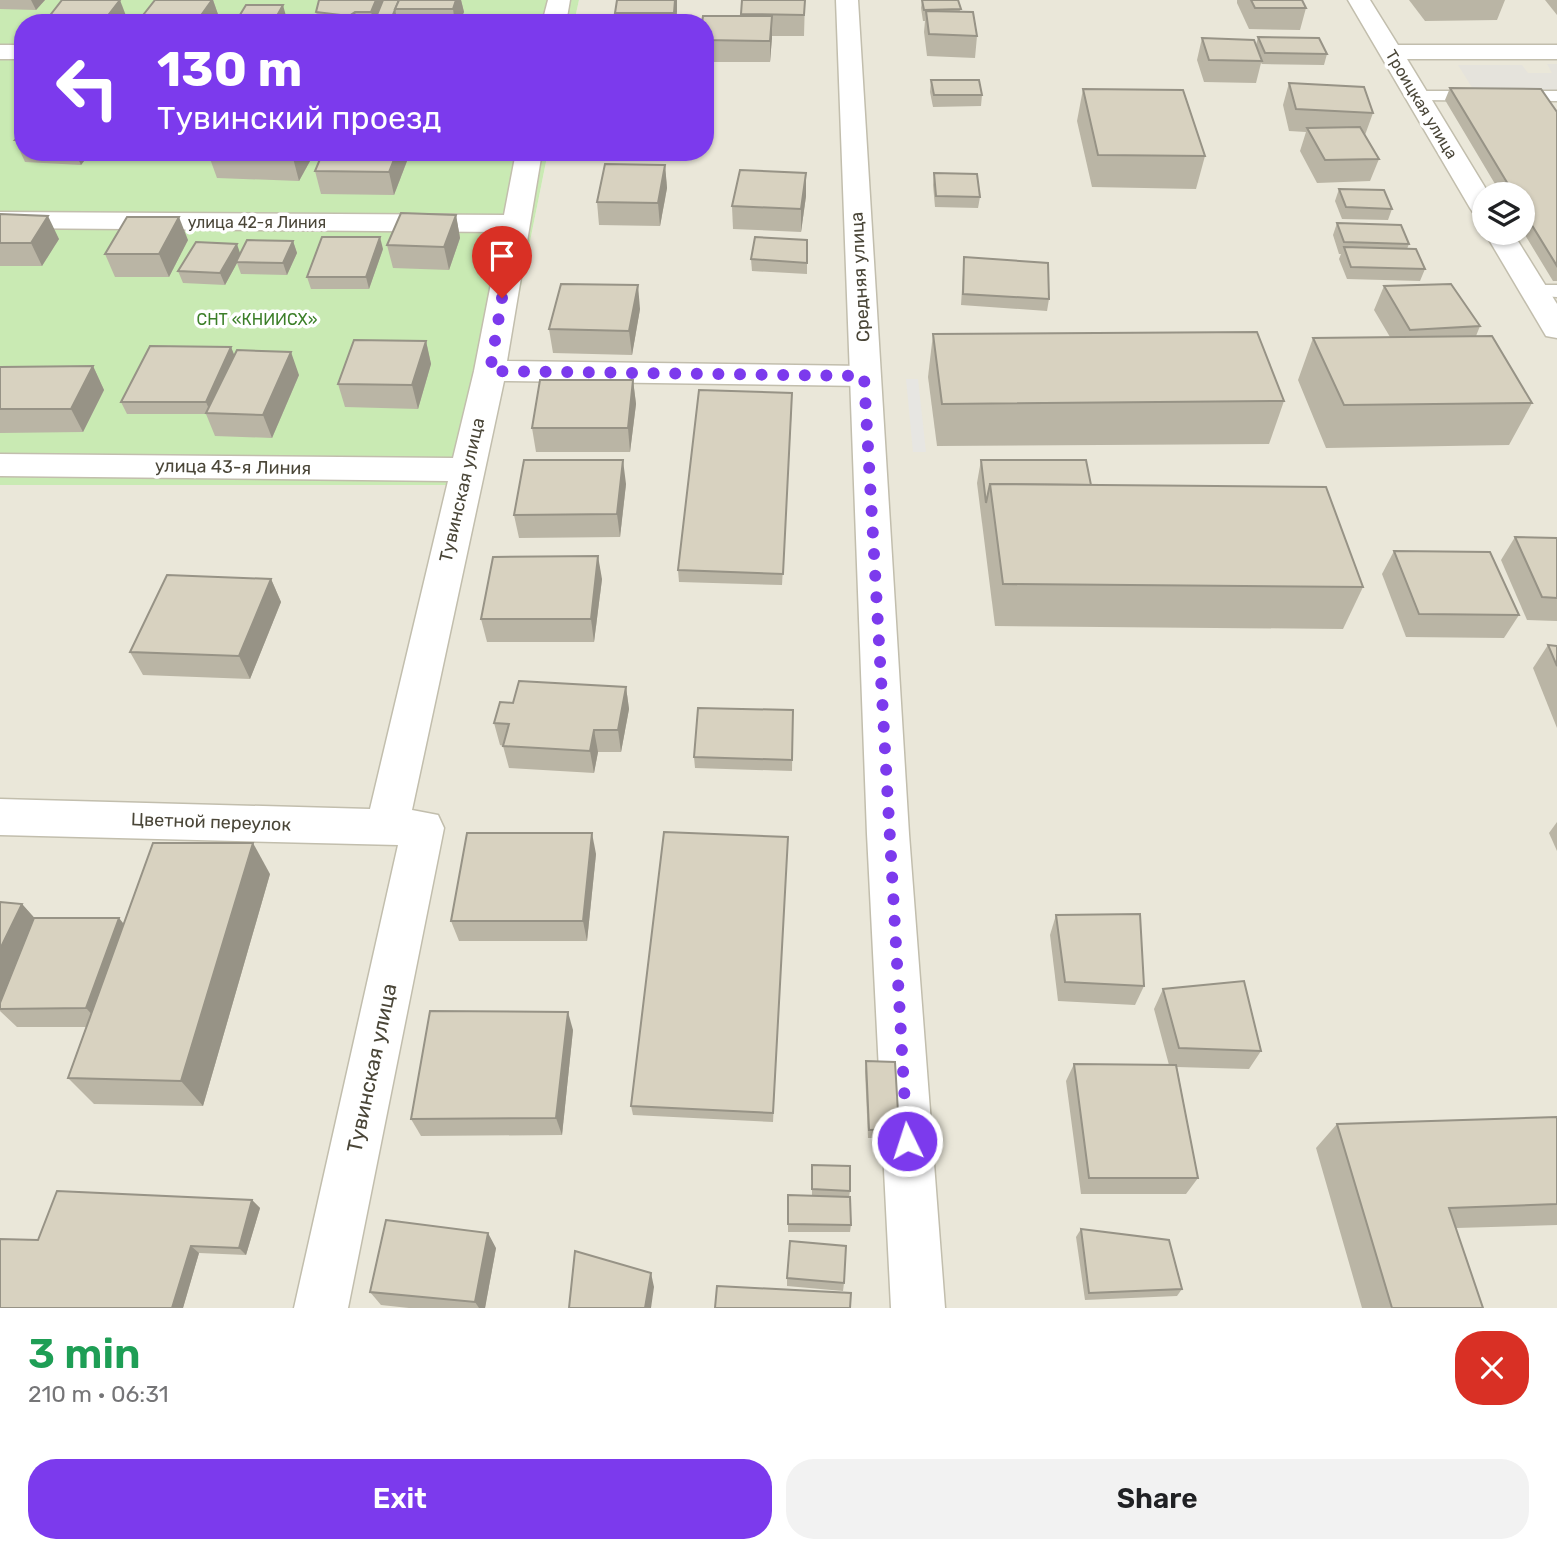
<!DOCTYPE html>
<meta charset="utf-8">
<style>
:root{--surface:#fff;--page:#f2f2f2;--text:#202124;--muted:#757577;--accent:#7c3aed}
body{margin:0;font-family:Rubik,sans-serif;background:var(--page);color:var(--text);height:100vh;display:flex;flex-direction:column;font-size:26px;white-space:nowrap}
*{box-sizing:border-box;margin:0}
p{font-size:23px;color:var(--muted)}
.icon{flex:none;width:38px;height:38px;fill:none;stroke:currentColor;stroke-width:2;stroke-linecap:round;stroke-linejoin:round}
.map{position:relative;height:1308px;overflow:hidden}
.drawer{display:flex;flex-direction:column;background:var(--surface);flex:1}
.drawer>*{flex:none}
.guide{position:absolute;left:14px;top:14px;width:700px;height:147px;border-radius:28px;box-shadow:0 2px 5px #0004;background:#7c3aed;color:#fff;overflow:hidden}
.tools{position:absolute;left:1472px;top:182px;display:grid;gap:14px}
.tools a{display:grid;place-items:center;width:63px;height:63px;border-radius:50%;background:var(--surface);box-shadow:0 2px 5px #0004;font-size:35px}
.pin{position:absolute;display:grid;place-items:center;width:60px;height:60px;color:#fff;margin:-72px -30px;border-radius:50% 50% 50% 0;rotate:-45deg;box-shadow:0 0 7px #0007}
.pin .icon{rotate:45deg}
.me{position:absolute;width:77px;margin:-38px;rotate:356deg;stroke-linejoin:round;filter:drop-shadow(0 0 5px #0008)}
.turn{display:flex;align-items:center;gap:24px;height:147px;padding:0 28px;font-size:32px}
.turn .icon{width:91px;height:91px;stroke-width:2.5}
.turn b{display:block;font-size:49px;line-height:60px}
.round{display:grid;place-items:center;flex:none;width:74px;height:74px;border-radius:28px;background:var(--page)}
.headline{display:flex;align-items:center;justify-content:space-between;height:119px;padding:0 28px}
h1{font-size:42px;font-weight:600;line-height:52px;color:#1e9e55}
.primary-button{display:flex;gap:14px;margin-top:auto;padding:14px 28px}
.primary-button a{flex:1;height:80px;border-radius:28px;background:var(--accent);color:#fff;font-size:28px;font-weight:600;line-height:80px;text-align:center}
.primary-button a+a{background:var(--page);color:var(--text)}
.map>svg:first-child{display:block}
</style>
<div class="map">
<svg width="1557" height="1308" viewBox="0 0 1557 1308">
<rect width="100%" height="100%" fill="#f6f4eb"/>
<path fill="#eae7d9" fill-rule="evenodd" d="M579 0H1557V1308H0V485H481L548 152H705V23H574ZM1484 194H1522V233H1484Z"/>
<polygon fill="#e5e3dc" points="1547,64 1557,64 1557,95 1476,94 1458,65 1522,65 1528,73 1552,73"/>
<polygon fill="#c9eab3" points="0,0 579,0 574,23 23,23 23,152 548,152 481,485 0,485"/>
<polygon fill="#e7e6e2" points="906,379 918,379 926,452 913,452"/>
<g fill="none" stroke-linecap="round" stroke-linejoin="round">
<defs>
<g id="service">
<polygon points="1417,91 1557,91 1557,101 1411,100 1408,96"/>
<polygon points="1533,285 1557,285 1557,297 1526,295 1523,291 1526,287"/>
</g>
<g id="minor">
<polygon points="548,0 570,0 566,23 542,23"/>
<polygon points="1348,0 1370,0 1398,45 1557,45 1557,59 1407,59 1489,194 1484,194 1484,216 1474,214 1470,208"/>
<rect x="0" y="45" width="23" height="14"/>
<polygon points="516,152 542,152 507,361 864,366 875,369 880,376 875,383 864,386 504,381 412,810 438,815 444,828 348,1308 294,1308 398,845 0,835 0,799 370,809 448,481 0,476 0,454 453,458 474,371 501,232 0,228 0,212 504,215"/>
<polygon points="1485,233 1513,233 1557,304 1557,338 1546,336"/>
</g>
<polygon id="tertiary" points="836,0 858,0 909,834 945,1308 891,1308 867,834"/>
</defs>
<use href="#service" stroke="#c2bead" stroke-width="3"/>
<use href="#minor" stroke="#c2bead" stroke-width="3"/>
<use href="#tertiary" stroke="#c2bead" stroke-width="3"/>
<use href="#service" fill="#fff" fill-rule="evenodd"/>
<use href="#minor" fill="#fff" fill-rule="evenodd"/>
<use href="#tertiary" fill="#fff" fill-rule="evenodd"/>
</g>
<g fill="#bab5a5">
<polygon points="0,0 45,0 36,10 0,9"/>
<polygon points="62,0 128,21 126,23 50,23 48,18"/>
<polygon points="155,0 213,0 220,20 217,23 141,23 140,19"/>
<polygon points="319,0 382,0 382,2 383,0 461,0 464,12 459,23 398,23 398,21 397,23 319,23 316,12"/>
<polygon points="617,0 677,0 677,11 676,23 603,23 615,17"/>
<polygon points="742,0 805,0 804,36 772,36 770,62 705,62 705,23 741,16"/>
<polygon points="922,0 958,0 960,11 977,36 975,58 927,56 924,32 925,21 923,21 921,8"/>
<polygon points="1237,0 1302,0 1306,8 1300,30 1249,29 1237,3"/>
<polygon points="1409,0 1505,0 1497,20 1425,21"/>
<polygon points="1545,0 1557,0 1557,15"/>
<polygon points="1258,37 1327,54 1324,65 1262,64 1261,63 1256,83 1204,82 1197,60 1202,38 1256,45"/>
<polygon points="931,80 982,95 981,106 933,107 930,92"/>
<polygon points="1289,83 1373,113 1365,135 1379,159 1370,181 1317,183 1300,151 1306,132 1289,131 1283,105"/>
<polygon points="1450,88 1557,112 1557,281 1553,281 1522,230 1522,194 1501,194 1445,100"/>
<polygon points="1083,89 1205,156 1196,189 1092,187 1077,121"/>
<polygon points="23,131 23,152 91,152 81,165 25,162 15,140"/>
<polygon points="211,152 315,152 299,181 217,178 209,156"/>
<polygon points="323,152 405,152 407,161 394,195 321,194 315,171"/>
<polygon points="665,165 667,188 660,226 599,225 597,202"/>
<polygon points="806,173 806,196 801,232 733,229 732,206"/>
<polygon points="934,173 980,197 978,208 935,207 933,185"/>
<polygon points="1339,189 1392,209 1388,220 1342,219 1335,201"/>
<polygon points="0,214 59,239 42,266 0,266"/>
<polygon points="456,215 460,238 449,270 393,268 387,245"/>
<polygon points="1337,223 1409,244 1407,249 1425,269 1420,281 1347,279 1339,259 1341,254 1339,254 1333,235"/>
<polygon points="188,240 169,277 115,277 105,254"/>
<polygon points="807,240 807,274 752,271 751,259"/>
<polygon points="293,241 297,253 287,275 241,274 237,263 225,285 183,283 178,271 241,254"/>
<polygon points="383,249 369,289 311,289 307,277"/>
<polygon points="964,257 1049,299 1047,311 961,305"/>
<polygon points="1384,286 1480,326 1476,336 1532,403 1509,445 1326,448 1298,380 1313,338 1390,337 1374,310"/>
<polygon points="640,309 632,355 553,353 549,329"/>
<polygon points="933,334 1284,401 1269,444 937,446 928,377"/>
<polygon points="426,341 431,364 418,409 345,407 338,384"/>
<polygon points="234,355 299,375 272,438 215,436 206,414 127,414 121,402"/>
<polygon points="93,366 104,390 83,432 0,433 0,367"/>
<polygon points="633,380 636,404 630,452 536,452 532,428"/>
<polygon points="792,405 782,585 679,582 678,570"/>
<polygon points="981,460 1091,485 1363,587 1343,629 995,626 977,483"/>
<polygon points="626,484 620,537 519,538 514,515"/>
<polygon points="1515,537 1557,538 1557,621 1527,620 1501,560"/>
<polygon points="1394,551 1519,615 1504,638 1406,637 1382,574"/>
<polygon points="271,579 281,602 250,679 143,675 130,652"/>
<polygon points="602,579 594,642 487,642 481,619"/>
<polygon points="1548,645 1557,646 1557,728 1533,668"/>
<polygon points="626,687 629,709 621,752 598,752 594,773 509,768 503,746 500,745 494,723 513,703"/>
<polygon points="793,710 792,771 695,768 694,757"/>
<polygon points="1557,822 1557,851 1549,833"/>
<polygon points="787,848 773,1122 633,1115 631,1106"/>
<polygon points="596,854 587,941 459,941 451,921"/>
<polygon points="270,874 203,1106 94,1104 68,1078 86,1027 17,1027 0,1011 22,904 34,918 119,918 124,924"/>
<polygon points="1056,915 1144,986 1135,1005 1058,1001 1050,935"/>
<polygon points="1163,989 1261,1051 1249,1069 1177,1067 1198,1178 1186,1194 1081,1194 1066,1081 1074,1064 1169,1065 1154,1009"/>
<polygon points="573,1030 562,1135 421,1136 411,1119"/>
<polygon points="866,1061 899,1129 898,1138 868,1138 865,1071"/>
<polygon points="1557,1117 1557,1225 1456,1228 1483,1308 1362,1308 1316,1148 1337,1124"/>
<polygon points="812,1173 850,1191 849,1197 851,1225 850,1232 788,1232 788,1195 812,1196"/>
<polygon points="252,1200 260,1208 246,1255 199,1253 183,1308 0,1308 38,1240"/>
<polygon points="1081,1229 1182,1289 1177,1296 1085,1300 1076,1237"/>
<polygon points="496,1248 485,1308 409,1308 381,1305 370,1292"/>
<polygon points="787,1278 844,1283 843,1291 787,1286"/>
</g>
<g fill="#979386">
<polygon points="31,0 45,0 36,10"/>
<polygon points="120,0 128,21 126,23 108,23 106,18"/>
<polygon points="212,0 213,0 220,20 217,23 198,23 197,21"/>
<polygon points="376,0 382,0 384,13 374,22 371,12"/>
<polygon points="456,0 461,0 464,12 459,23 455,23 453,9"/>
<polygon points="675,0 677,0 677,11 676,23 674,23 674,13"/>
<polygon points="283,5 286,16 282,23 273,23"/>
<polygon points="395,10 398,21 397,23 391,23"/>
<polygon points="355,12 358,23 350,23 349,16"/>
<polygon points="772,16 772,38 770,62 770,41"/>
<polygon points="75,152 91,152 81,165"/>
<polygon points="296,152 315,152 299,181 293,158"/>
<polygon points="397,152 405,152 407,161 394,195 389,172"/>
<polygon points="665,165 667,188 660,226 658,203"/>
<polygon points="806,173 806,196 801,232 801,209"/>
<polygon points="456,215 460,238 449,270 444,247"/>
<polygon points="48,216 59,239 42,266 31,243"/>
<polygon points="179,217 188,240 169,277 159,254"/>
<polygon points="380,237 383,249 369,289 366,277"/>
<polygon points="293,241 297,253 287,275 283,263"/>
<polygon points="237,244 241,256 236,262 237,263 225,285 220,273"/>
<polygon points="638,285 640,309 632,355 629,331"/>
<polygon points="426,341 431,364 418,409 412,385"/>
<polygon points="231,347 236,359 211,414 206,402"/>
<polygon points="291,352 299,375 272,438 263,415"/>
<polygon points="93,366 104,390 83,432 71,409"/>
<polygon points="633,380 636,404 630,452 628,428"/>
<polygon points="623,460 626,484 620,537 617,514"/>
<polygon points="598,556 602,579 594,642 591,619"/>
<polygon points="271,579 281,602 250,679 239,656"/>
<polygon points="626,687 629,709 621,752 618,730"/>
<polygon points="594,730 598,752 594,773 590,751"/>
<polygon points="592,833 596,854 587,941 583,921"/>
<polygon points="253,843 270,874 203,1106 181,1081"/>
<polygon points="22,904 40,924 0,1007 0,949"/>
<polygon points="119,918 134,938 103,1027 86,1008"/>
<polygon points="568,1012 573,1030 562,1135 556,1118"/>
<polygon points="252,1200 260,1208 246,1255 239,1248"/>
<polygon points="488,1233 496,1248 485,1308 479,1308 475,1302"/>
<polygon points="191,1246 199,1253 183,1308 172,1308"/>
<polygon points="651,1273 654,1287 651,1308 645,1308"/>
</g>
<g fill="#d8d2c0" stroke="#979386" stroke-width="2">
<polygon points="62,0 120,0 106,18 48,18"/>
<polygon points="155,0 212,0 197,21 140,19"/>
<polygon points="319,0 376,0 371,12 355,12 349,16 316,12"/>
<polygon points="383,0 399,0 390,22 374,22"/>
<polygon points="399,0 456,0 453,9 395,9"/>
<polygon points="617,0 675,0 674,13 615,13"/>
<polygon points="742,0 805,0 804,15 741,14"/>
<polygon points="922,0 958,0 961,9 924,10"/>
<polygon points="1251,0 1302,0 1306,8 1255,8"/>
<polygon points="246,5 283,5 273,23 235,23"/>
<polygon points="926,11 973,12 977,36 929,34"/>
<polygon points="703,16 772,16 770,41 705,40 705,23 702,23"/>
<polygon points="604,17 670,17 669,23 603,23"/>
<polygon points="1258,37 1319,38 1327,54 1265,53"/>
<polygon points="1202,38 1254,40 1262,61 1209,60"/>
<polygon points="931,80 979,80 982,95 934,95"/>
<polygon points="1289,83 1364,87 1373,113 1296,109"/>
<polygon points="1450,88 1541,89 1557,112 1557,266 1522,209 1522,194 1514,194"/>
<polygon points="1083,89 1183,90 1205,156 1098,155"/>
<polygon points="1360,127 1379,159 1325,160 1307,128"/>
<polygon points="23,131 23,140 15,140"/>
<polygon points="211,152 296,152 293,158 209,156"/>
<polygon points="323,152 397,152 389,172 315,171"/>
<polygon points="605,164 665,165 658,203 597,202"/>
<polygon points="740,170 806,173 801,209 732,206"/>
<polygon points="934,173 977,174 980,197 936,196"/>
<polygon points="1339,189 1384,190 1392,209 1346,207"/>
<polygon points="401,213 456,215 444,247 387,245"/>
<polygon points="0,214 48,216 31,243 0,243"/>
<polygon points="127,217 179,217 159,254 105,254"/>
<polygon points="1337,223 1401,225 1409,244 1344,242"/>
<polygon points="322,237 380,237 366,277 307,277"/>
<polygon points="755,237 807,240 807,263 751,259"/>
<polygon points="247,240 293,241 283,263 236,262"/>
<polygon points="196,242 237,244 220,273 178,271"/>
<polygon points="1344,247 1416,249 1425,269 1351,267"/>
<polygon points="964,257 1048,263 1049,299 963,294"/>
<polygon points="561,284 638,285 629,331 549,329"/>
<polygon points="1451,284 1480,326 1410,330 1384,286"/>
<polygon points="1257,332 1284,401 942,404 933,334"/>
<polygon points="1492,336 1532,403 1344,405 1313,338"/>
<polygon points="354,340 426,341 412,385 338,384"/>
<polygon points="150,346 231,347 206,402 121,402"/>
<polygon points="237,350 291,352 263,415 206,413"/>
<polygon points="93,366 71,409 0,409 0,367"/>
<polygon points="540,380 633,380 628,428 532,428"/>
<polygon points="699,390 792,393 783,574 678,570"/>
<polygon points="524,460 623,460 617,514 514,515"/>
<polygon points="981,460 1086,460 1091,485 990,484 986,503"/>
<polygon points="990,484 1326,487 1363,587 1003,584"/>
<polygon points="1515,537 1557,538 1557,598 1542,597"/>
<polygon points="1394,551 1490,552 1519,615 1419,614"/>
<polygon points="598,556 591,619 481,619 493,557"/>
<polygon points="167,575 271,579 239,656 130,652"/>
<polygon points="1548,645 1557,646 1557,666"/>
<polygon points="519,681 626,687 618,730 594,730 590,751 503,746 509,724 494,723 500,702 513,703"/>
<polygon points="698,708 793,710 792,760 694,757"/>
<polygon points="664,832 788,837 773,1113 631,1106"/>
<polygon points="467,833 592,833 583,921 451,921"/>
<polygon points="153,843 253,843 181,1081 68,1078"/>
<polygon points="0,902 22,904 0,949"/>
<polygon points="1140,914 1144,986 1065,982 1056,915"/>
<polygon points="34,918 119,918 86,1008 0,1009 0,1003"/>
<polygon points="1244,981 1261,1051 1179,1048 1163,989"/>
<polygon points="430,1011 568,1012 556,1118 411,1119"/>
<polygon points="866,1061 895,1062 899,1129 869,1130"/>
<polygon points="1074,1064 1176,1065 1198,1178 1089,1178"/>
<polygon points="1557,1117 1557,1204 1449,1208 1483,1308 1392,1308 1337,1124"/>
<polygon points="812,1165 850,1166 850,1191 812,1189"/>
<polygon points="57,1191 252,1200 239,1248 191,1246 172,1308 173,1308 0,1308 0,1239 38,1240"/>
<polygon points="788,1195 850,1197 851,1225 788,1224"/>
<polygon points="386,1220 488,1233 475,1302 370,1292"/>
<polygon points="1081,1229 1169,1240 1182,1289 1089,1293"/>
<polygon points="790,1241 846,1246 844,1283 787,1278"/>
<polygon points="575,1251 651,1273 645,1308 569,1308"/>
<polygon points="717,1286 851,1293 850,1308 715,1308"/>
</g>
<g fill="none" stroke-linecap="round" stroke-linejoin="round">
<polyline stroke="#7c3aed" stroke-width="12" stroke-dasharray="0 21.6" points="502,298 490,371 864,376 907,1141"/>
</g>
<g text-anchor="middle" stroke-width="7" stroke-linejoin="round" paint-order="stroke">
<g font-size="16" fill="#4a4638" stroke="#fff">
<text transform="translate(1422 104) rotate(59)" y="6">Троицкая улица</text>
<text x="257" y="228">улица 42-я Линия</text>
</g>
<g font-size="16" fill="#3c7f29" stroke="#fff">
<text x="257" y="325">СНТ «КНИИСХ»</text>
</g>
<g font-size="18" fill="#4a4638" stroke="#fff">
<text transform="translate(860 277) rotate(-93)" y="6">Средняя улица</text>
<text transform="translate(233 467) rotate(1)" y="6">улица 43-я Линия</text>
<text transform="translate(462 490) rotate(-77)" y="6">Тувинская улица</text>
<text transform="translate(211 822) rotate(2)" y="6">Цветной переулок</text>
</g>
<g font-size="21" fill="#4a4638" stroke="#fff">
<text transform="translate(372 1068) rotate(-78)" y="7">Тувинская улица</text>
</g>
</g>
</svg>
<div class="tools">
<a><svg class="icon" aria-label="layers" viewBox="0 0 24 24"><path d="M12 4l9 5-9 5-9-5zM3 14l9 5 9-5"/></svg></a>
</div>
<div class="pin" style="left:502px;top:298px;background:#d93025"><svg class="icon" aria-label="arrive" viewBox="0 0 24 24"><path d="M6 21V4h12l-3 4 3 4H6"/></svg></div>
<svg class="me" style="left:907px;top:1141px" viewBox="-20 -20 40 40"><circle r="17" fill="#7c3aed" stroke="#fff" stroke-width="3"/><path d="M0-11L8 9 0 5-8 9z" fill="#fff"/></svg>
<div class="guide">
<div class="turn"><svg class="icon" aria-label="left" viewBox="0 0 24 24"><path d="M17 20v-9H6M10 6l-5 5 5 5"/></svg><div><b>130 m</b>Тувинский проезд</div></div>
</div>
</div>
<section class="drawer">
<div class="headline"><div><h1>3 min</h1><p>210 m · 06:31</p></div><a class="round" style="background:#d93025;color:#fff"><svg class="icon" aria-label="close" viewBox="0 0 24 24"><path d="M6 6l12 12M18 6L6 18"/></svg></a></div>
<div class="primary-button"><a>Exit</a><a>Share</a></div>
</section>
